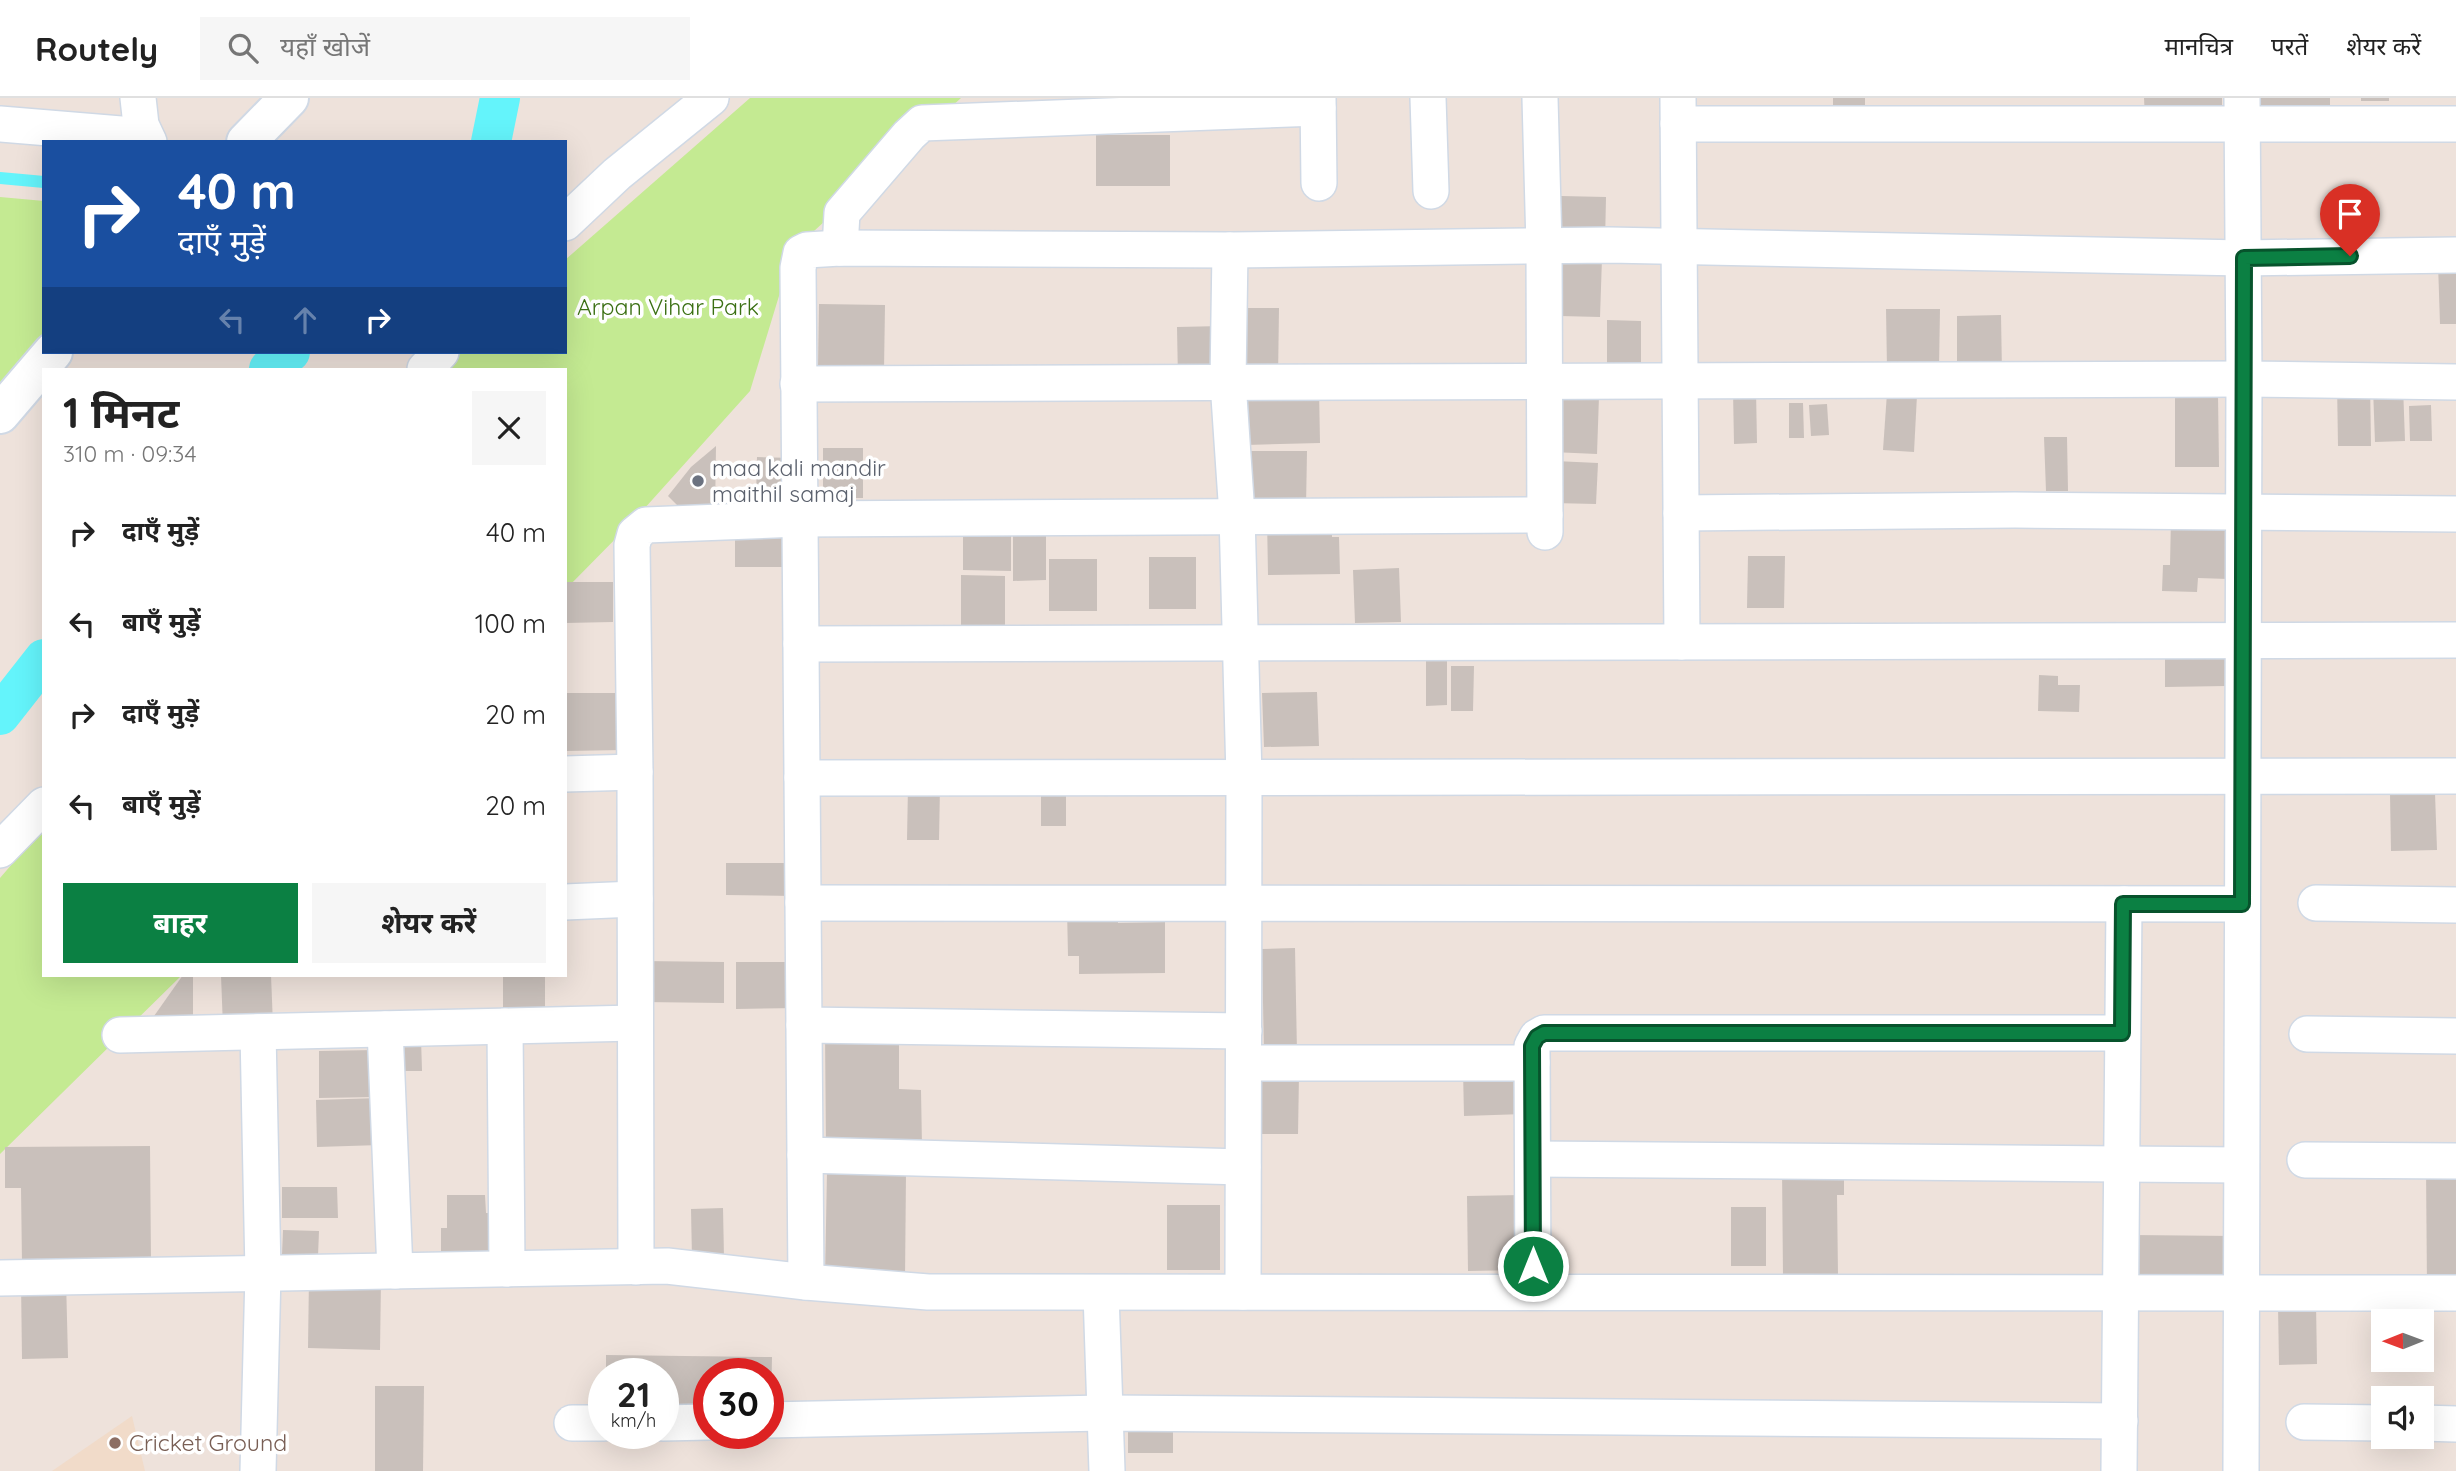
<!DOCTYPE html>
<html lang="hi">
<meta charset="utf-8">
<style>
:root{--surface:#fff;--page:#f6f6f6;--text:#222;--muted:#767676;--line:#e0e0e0;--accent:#0b8043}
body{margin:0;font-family:Quicksand,"Noto Sans Devanagari",sans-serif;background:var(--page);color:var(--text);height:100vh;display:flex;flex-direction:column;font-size:26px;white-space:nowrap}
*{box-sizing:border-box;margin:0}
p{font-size:23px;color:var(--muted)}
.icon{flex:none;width:38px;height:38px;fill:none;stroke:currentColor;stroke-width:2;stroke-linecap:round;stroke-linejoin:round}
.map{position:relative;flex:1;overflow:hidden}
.sheet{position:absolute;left:42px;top:270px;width:525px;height:609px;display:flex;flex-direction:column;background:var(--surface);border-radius:0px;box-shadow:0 7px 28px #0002}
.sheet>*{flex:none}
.hud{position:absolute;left:42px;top:42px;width:525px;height:214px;border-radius:0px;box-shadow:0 7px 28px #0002;background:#1a4fa0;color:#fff;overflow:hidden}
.needle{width:46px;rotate:269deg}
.tools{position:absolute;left:2371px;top:1211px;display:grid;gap:14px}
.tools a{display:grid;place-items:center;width:63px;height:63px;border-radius:0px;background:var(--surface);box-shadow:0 7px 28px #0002;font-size:35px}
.speed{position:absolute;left:588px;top:1260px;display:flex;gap:14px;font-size:35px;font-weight:700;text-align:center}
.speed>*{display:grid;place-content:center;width:91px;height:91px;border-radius:50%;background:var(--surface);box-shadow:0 7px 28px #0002;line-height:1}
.speed small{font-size:18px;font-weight:400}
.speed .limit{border:10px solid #d22;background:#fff;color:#111}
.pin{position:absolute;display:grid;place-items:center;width:60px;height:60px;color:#fff;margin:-72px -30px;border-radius:50% 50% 50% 0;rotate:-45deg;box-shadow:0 0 7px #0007}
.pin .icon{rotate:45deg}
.me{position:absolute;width:77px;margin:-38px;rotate:0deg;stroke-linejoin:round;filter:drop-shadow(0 0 5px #0008)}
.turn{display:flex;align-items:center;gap:24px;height:147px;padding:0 21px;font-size:32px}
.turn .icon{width:91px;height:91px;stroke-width:2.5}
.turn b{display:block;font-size:49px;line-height:60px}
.lanes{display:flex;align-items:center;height:66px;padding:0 21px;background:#0003;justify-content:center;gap:35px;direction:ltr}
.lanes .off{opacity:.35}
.round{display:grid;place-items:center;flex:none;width:74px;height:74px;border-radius:0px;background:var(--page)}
.headline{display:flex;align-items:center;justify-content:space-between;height:119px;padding:0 21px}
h1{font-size:42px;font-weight:700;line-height:52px}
.primary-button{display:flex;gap:14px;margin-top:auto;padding:14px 21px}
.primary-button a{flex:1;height:80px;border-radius:0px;background:var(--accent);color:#fff;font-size:28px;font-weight:700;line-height:80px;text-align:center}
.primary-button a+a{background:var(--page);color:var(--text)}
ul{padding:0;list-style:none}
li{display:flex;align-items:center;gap:21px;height:91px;padding:0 21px}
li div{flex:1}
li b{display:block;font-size:26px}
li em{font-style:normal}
header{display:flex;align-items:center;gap:42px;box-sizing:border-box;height:98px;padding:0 35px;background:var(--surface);border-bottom:2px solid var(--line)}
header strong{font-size:33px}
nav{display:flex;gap:38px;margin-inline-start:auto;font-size:24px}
.search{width:490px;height:63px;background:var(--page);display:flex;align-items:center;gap:18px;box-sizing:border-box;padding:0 24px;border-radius:0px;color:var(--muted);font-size:26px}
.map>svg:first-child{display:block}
</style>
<header>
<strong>Routely</strong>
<div class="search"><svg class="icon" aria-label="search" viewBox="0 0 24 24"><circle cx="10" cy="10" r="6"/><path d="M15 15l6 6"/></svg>यहाँ खोजें</div>
<nav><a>मानचित्र</a><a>परतें</a><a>शेयर करें</a></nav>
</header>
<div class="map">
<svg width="2456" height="1373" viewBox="0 0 2456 1373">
<rect width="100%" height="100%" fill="#eee2db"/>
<polygon fill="#f1dbc9" points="132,1318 145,1373 52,1373"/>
<g fill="#c4ea92">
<polygon points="750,0 961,0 793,152 750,293 635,421 565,492 565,271 443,271 461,254 565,254 565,162"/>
<polygon points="0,99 44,103 44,236 0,288"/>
<polygon points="44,729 44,877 182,877 0,1056 0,780"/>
</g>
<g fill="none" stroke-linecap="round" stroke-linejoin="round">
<g stroke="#64f4fb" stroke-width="12">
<polyline points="0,80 44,84"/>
<polyline points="288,254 289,255"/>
</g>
<g stroke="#64f4fb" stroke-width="40">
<polyline points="491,44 500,0"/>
<polyline points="269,271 290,254"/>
<polyline points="0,617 44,561"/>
</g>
</g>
<g fill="#c9c0bb">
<rect x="1833" y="0" width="32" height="15"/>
<polygon points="2144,0 2222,0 2222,19 2145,19"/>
<rect x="2259" y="0" width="71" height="17"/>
<rect x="2361" y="0" width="28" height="3"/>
<rect x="1096" y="37" width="74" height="51"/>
<polygon points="1561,98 1606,99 1605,145 1560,144"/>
<polygon points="1562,158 1602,160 1600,219 1560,218"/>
<polygon points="2456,164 2456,226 2440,226 2438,165"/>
<polygon points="819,206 885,207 884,271 818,270"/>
<polygon points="1232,210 1279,210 1278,280 1232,280"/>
<polygon points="1886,211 1940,211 1939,269 1887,270"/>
<polygon points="2001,217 2002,276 1957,276 1957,218"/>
<polygon points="1607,222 1641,223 1641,276 1607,276"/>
<polygon points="1222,228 1223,281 1178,282 1177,229"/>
<polygon points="2337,284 2370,284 2371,348 2338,348"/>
<polygon points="2403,288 2405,343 2375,344 2373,290"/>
<polygon points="1319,291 1320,345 1246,347 1244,292"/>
<polygon points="1733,292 1756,292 1757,345 1734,346"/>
<polygon points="1887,295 1917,297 1914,354 1883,352"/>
<polygon points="1554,296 1599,298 1597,356 1552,354"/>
<polygon points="2175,297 2218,298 2219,369 2175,369"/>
<polygon points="1789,305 1803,305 1804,340 1789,340"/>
<polygon points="1827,306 1829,337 1811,338 1809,307"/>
<polygon points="2431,307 2432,343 2410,343 2409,308"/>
<polygon points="2044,339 2067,339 2068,393 2046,393"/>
<polygon points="716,348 715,419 686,416 668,398 691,369"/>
<rect x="823" y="350" width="40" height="50"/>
<polygon points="1248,353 1307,353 1306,409 1248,409"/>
<polygon points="757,359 796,360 796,402 756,402"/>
<polygon points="1555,363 1598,365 1596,406 1553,405"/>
<polygon points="1332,419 1332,439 1339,439 1340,476 1268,477 1267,420"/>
<polygon points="2171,420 2230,421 2228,481 2198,480 2197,494 2162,493 2163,467 2170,467"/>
<polygon points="963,424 1011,424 1011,473 963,472"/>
<polygon points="1013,424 1046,433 1046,482 1013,483"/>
<polygon points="735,427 795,427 796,469 735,469"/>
<polygon points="1748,458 1785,458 1784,510 1747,510"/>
<rect x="1149" y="459" width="47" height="52"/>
<rect x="1049" y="461" width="48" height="52"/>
<polygon points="1399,470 1401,524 1355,525 1353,472"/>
<polygon points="961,477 1005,478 1005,533 961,532"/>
<polygon points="565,484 613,484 613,524 565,525"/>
<polygon points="1426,550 1447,551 1447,607 1426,608"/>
<polygon points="2226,553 2226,588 2165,589 2165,554"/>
<polygon points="1451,568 1474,568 1473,613 1451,613"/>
<polygon points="2039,577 2058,578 2058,587 2080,587 2079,614 2038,613"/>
<polygon points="1317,594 1319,648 1264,649 1262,595"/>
<polygon points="565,595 622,595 623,652 565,653"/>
<rect x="1041" y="686" width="25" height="42"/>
<polygon points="908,688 940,688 939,742 907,742"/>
<polygon points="2435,695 2437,752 2391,753 2390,696"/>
<polygon points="726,765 795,765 795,798 726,797"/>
<polygon points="1067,811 1119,811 1118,825 1165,824 1165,875 1079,876 1079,858 1068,858"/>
<polygon points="1295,850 1297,955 1264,955 1262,851"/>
<polygon points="642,863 724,864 724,905 642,904"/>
<polygon points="736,864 799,864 800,910 736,911"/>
<polygon points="183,877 193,878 193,928 147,928"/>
<polygon points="221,877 271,877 273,927 223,929"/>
<rect x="503" y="877" width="42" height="47"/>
<polygon points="825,935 899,935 899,991 921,992 922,1048 826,1049"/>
<polygon points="421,941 422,973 396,973 395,942"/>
<polygon points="375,952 375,999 319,1000 319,953"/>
<polygon points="1523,970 1524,1016 1464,1018 1463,972"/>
<polygon points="1262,975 1299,976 1298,1036 1262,1036"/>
<polygon points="379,1000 380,1047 317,1049 316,1002"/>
<polygon points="150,1048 151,1165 22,1166 21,1090 5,1090 5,1049"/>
<polygon points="1782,1069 1844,1069 1844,1097 1837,1097 1838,1177 1783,1178"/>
<polygon points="2426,1069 2456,1069 2456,1188 2427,1188"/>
<polygon points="827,1073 906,1074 905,1182 825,1181"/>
<polygon points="282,1089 337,1089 338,1120 282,1120"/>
<polygon points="447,1097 485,1097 486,1115 505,1115 505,1158 441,1158 441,1130 447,1130"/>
<polygon points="1521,1097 1522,1172 1468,1173 1467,1098"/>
<rect x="1167" y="1107" width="53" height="65"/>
<rect x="1731" y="1109" width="35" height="59"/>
<polygon points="723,1110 724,1160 692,1161 691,1111"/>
<polygon points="283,1132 319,1133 318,1158 282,1157"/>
<polygon points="2132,1137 2234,1138 2234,1182 2131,1181"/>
<polygon points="309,1179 381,1180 380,1252 308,1250"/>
<polygon points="66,1182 68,1260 22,1261 21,1183"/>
<polygon points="2316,1206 2317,1266 2279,1267 2278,1207"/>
<polygon points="606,1257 772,1259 771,1308 768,1308 768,1276 709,1276 709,1307 663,1307 663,1276 606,1276"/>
<polygon points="375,1288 424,1288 423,1373 375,1373"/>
<rect x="1128" y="1322" width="45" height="33"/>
</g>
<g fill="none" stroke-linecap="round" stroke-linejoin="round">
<defs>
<g id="minor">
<polyline points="138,0 141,27 149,44"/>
<polyline points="1318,0 1319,85"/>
<polyline points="1428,0 1431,93"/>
<polyline points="1540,0 1544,148 1545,434"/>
<polyline points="1678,0 1682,544"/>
<polyline points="0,26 145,38"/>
<polyline points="1678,26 2456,26"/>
<polyline points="565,125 617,76 711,0"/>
<polyline points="840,150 842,115 909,37 922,25 1318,10"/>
<polyline points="1230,152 1228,284 1237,417 1244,679 1243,1194"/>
<polyline points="425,271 441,254"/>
<polyline points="798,286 2244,281 2456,284"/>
<polyline points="1681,415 2015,412 2456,416"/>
<polyline points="801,546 2456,542"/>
<polyline points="565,676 635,674"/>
<polyline points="802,680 2456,678"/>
<polyline points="0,752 44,707"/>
<polyline points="565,804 635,801"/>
<polyline points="803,805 2242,806"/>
<polyline points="2316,805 2456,807"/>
<polyline points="804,927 1244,933"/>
<polyline points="505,928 507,1171"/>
<polyline points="385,931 395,1173"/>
<polyline points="258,934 263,1175 258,1373"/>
<polyline points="2307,936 2456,938"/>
<polyline points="120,937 635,925"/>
<polyline points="1244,965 1532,965"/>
<polyline points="805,1057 1243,1069"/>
<polyline points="1533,1061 2241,1067"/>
<polyline points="2305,1062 2456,1063"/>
<polyline points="636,1169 635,674 632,447 635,436 646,427 799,421 1545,417"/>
<polyline points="0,1180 667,1168 806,1184 928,1194 2456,1195"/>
<polyline points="806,1184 798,170 801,155 807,152 840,150 1230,152 1609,147 2243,160 2456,157"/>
<polyline points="1533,1194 1532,948 1537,939 1544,935 2122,935"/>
<polyline points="1101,1195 1107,1373"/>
<polyline points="768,1322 1105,1315 2120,1323"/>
<polyline points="2304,1324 2384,1325"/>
<polyline points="572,1325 604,1325"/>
<polyline points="663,1325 709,1324"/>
<polyline points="2422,1325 2456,1326"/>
<polyline points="2119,1373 2124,806"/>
<polyline points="2241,1373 2244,281 2242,0"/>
</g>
<g id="tertiary">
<polyline points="246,44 289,0"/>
<polyline points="0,316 53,254"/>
</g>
</defs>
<use href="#minor" stroke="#d0d9e5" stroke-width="38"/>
<use href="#tertiary" stroke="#d0d9e5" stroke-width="42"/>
<use href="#minor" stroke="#fff" stroke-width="35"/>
<use href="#tertiary" stroke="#fff" stroke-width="38"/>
</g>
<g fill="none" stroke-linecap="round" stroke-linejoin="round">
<defs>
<polyline id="route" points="1533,1168 1532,948 1537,939 1544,935 2122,935 2123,806 2242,806 2244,160 2350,158"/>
</defs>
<use href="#route" stroke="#07532c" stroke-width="18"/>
<use href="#route" stroke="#0b8043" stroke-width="12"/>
</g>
<circle fill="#6b7280" stroke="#fff" stroke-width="2.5" cx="698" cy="383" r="7"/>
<circle fill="#8d6e63" stroke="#fff" stroke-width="2.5" cx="115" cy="1345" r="7"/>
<g text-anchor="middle" stroke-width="7" stroke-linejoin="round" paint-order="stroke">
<g font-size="23" fill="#3b7013" stroke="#fff">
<text x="668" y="217">Arpan Vihar Park</text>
</g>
<g font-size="23" fill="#5b616d" stroke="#fff" text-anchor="start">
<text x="712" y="378">maa kali mandir<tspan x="712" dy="26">maithil samaj</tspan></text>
</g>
<g font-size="23" fill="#785e54" stroke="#fff" text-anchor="start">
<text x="129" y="1353">Cricket Ground</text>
</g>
</g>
</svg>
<div class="tools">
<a><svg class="needle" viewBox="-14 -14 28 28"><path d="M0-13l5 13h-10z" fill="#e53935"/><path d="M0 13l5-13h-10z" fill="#767676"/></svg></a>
<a><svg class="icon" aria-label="sound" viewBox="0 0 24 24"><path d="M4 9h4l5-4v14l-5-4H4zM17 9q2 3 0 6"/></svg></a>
</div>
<div class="speed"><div>21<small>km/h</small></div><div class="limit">30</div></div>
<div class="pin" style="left:2350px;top:158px;background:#d93025"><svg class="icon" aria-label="arrive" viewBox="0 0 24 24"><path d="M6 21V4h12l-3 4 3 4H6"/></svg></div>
<svg class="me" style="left:1533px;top:1168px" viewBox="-20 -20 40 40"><circle r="17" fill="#0b8043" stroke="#fff" stroke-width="3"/><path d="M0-11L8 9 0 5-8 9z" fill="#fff"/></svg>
<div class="hud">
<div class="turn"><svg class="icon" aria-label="right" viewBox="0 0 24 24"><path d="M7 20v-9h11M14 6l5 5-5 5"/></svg><div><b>40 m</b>दाएँ मुड़ें</div></div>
<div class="lanes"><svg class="icon off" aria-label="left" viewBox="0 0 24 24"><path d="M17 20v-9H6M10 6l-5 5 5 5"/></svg><svg class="icon off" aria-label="ahead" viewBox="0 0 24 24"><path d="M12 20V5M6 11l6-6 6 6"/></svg><svg class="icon" aria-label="right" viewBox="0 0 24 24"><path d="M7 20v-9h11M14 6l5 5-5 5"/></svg></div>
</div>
<section class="sheet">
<div class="headline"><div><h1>1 मिनट</h1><p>310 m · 09:34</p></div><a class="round"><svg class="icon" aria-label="close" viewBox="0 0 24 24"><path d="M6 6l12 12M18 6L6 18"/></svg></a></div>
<ul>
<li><svg class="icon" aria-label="right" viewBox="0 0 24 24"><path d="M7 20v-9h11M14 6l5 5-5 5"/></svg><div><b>दाएँ मुड़ें</b></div><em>40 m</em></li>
<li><svg class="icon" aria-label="left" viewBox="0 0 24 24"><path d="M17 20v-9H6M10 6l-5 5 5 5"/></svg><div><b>बाएँ मुड़ें</b></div><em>100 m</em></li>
<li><svg class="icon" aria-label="right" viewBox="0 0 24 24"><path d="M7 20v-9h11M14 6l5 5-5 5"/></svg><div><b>दाएँ मुड़ें</b></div><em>20 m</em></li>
<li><svg class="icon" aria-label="left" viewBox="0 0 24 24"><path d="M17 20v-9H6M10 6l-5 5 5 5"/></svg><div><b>बाएँ मुड़ें</b></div><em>20 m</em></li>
</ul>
<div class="primary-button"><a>बाहर</a><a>शेयर करें</a></div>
</section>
</div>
